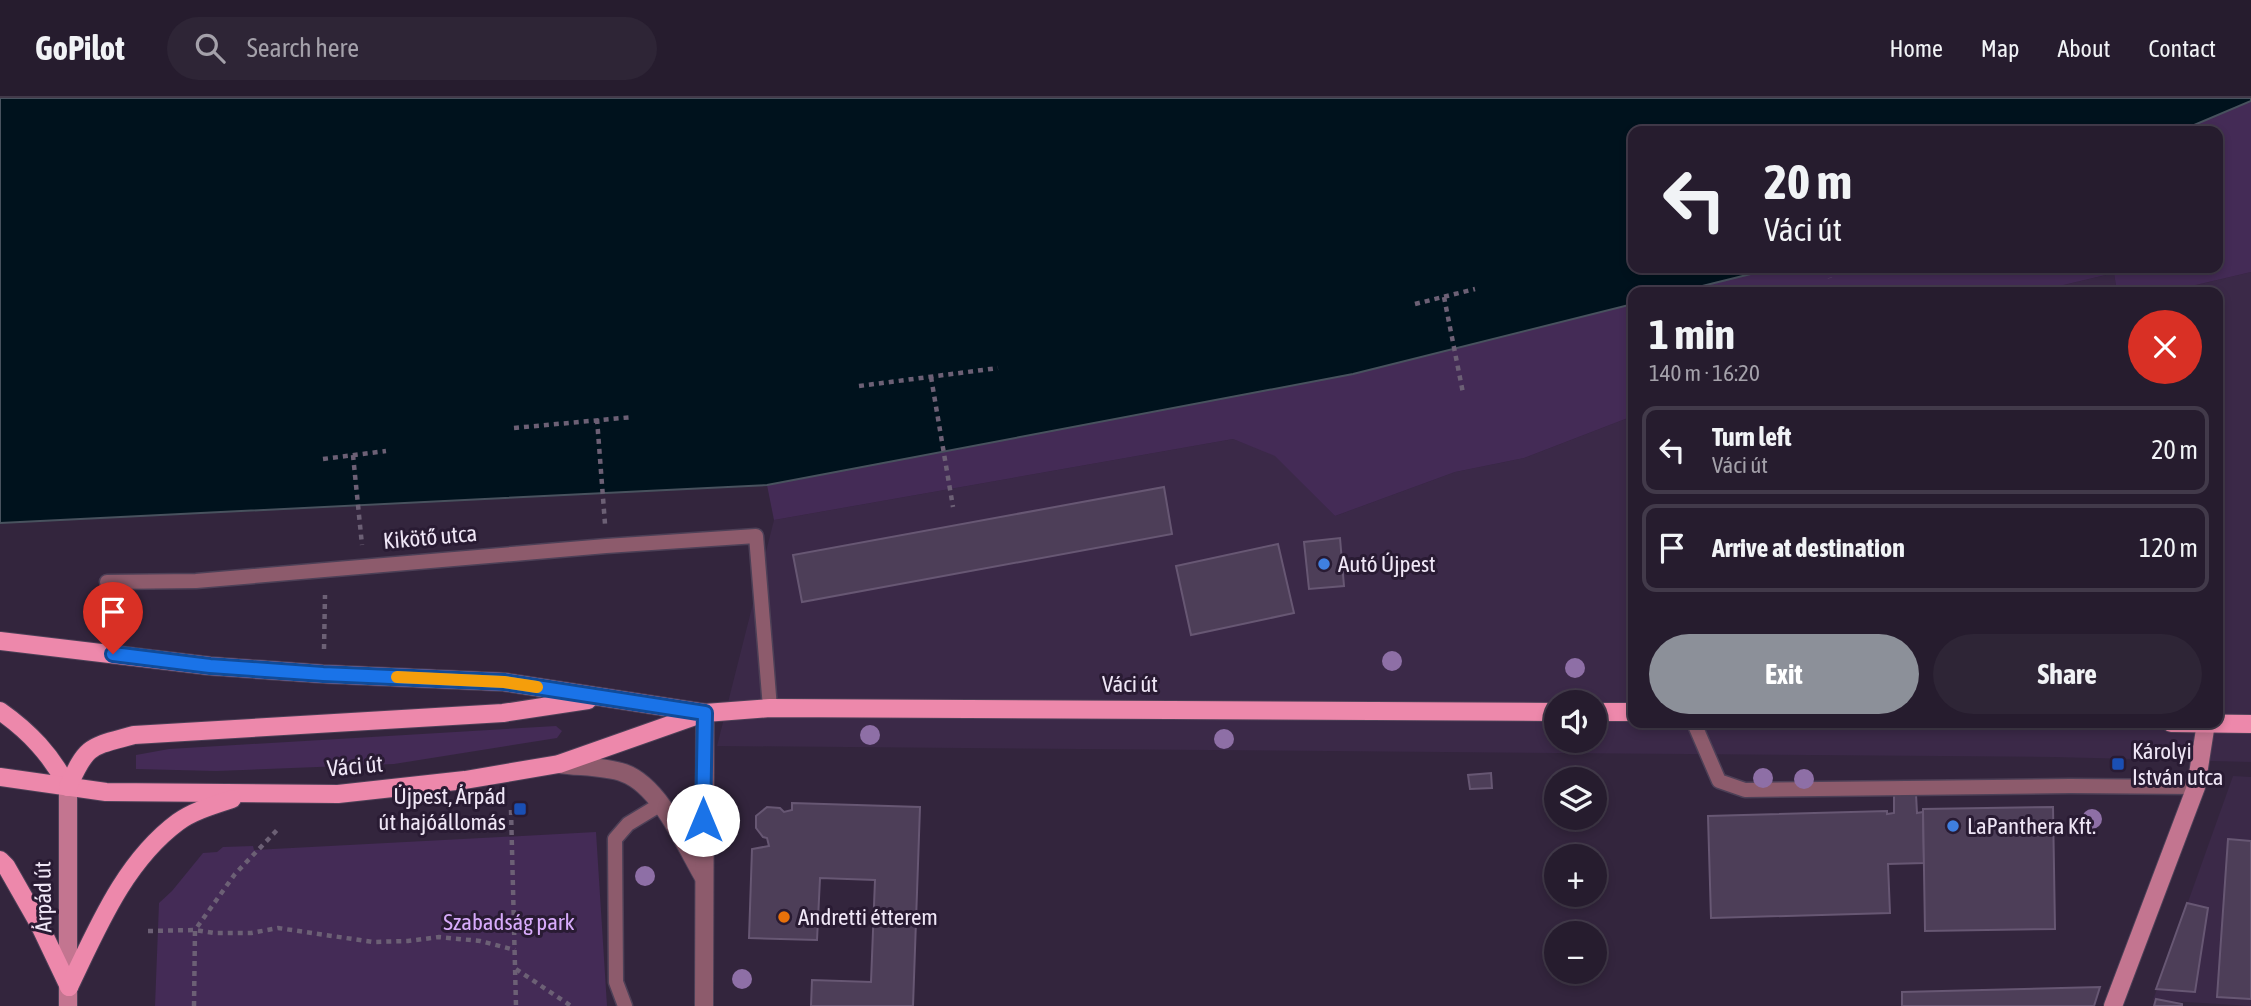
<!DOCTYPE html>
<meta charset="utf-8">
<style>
:root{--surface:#261c2e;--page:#2e2536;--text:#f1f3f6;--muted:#a4a1aa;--line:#423a4a;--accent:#8c9099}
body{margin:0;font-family:"Asap Condensed",sans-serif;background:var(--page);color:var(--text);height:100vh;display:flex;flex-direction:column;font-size:26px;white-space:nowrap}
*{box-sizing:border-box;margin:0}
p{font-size:23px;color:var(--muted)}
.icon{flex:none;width:38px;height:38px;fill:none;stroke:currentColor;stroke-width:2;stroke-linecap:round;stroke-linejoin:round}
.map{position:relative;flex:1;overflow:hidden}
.sheet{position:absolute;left:1628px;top:189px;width:595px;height:441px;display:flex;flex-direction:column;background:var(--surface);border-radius:14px;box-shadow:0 4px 10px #0003,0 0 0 2px var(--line)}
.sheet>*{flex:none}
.hud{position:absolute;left:1628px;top:28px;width:595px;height:147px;border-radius:14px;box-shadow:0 4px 10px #0003,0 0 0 2px var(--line);background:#261c2e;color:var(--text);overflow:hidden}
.buttons{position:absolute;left:1544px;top:592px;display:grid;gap:14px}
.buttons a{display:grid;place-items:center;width:63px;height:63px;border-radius:50%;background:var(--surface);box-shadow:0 4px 10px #0003,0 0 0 2px var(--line);font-size:35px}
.pin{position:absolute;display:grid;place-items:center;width:60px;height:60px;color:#fff;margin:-72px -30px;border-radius:50% 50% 50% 0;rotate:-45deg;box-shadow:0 0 7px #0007}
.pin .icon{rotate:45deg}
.me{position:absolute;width:77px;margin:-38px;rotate:0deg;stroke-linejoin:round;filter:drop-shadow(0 0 5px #0008)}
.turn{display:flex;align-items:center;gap:24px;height:147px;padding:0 21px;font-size:32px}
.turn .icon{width:91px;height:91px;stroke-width:2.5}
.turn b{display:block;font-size:49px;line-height:60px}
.round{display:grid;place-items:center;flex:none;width:74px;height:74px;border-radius:37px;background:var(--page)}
.headline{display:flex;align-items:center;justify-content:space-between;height:119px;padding:0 21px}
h1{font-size:42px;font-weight:700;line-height:52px}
.action{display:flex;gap:14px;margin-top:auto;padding:14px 21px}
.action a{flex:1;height:80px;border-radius:42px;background:var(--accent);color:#fff;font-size:28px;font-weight:700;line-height:80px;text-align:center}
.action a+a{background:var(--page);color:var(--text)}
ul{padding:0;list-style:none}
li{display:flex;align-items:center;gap:21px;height:88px;margin:0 14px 10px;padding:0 7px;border:4px solid var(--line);border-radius:14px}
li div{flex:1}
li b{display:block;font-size:26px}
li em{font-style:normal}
header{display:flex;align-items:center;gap:42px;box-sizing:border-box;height:98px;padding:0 35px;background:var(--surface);border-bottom:2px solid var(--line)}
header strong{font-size:33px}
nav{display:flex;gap:38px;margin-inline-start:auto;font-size:24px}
.search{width:490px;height:63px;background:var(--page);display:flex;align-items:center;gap:18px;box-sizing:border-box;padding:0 24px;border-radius:38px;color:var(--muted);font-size:26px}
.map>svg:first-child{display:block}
</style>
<header>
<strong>GoPilot</strong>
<div class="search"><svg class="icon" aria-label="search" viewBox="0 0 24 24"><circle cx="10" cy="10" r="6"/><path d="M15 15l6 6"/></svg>Search here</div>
<nav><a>Home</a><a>Map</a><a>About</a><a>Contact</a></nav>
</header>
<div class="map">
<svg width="2251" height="908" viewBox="0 0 2251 908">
<rect width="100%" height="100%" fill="#33253d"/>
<g fill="#3b2948" fill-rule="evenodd">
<path d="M2251 174V664L2053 659 717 648 774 422 1233 341 1275 357 1335 418 1455 374 1524 360 1633 318V625H2217V194H2166ZM1556 604H1594V642H1556Z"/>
<polygon points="2114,175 2117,194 2034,194"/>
<polygon points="2233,678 2251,679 2251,908 2153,902"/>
</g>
<g fill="#442b56">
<polygon points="2251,3 2251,174 2166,194 2117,194 2114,175 2034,194 1678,194 1775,170 2217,170 2217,33 2180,33"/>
<polygon points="1633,206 1633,318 1524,360 1455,374 1335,418 1275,358 1233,341 774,422 767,387 1353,276"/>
<polygon points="556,628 562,633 557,640 394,666 216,673 136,671 136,657 169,651"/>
<polygon points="596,734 607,908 155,908 159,805 172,793 203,755 217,754 223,749 253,748 254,752"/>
</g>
<polygon fill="#00121d" stroke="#48525e" stroke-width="2" points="0,0 2251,0 2251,3 2180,33 1633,33 1633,170 1775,170 1678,194 1633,194 1633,206 1353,276 767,387 0,425"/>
<g fill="#4d3e58" stroke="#675773" stroke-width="2">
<polygon points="1164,389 1172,436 802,504 793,457"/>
<polygon points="1340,440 1344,488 1309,491 1304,444"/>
<polygon points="1278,446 1294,515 1191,537 1176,468"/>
<polygon points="1491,675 1492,690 1470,691 1468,677"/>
<polygon points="1916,696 1917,715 1923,714 1924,765 1888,766 1890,815 1711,820 1708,718 1887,713 1887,716 1894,715 1894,697"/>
<polygon points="792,705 920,709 913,908 811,908 812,882 871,884 875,782 820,780 817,842 749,840 752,751 769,748 767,740 763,739 756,730 756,718 767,709 780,710 784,714 792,712"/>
<polygon points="2053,709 2055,831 1925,833 1923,711"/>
<polygon points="2228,741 2251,743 2251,901 2217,899"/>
<polygon points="2187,805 2208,810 2195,894 2156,891"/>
<polygon points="2100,889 2094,908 1902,908 1902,894"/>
<polygon points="2156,901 2182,906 2182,908 2154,908"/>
</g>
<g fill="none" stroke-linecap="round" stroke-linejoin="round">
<defs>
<g id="lane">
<polyline points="107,484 196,483 606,448 756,438 770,610"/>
<polyline points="1694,625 1719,683 1745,692 2070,688 2196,689"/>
<polyline points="625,908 616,884 615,741 628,726 661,706"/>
</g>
<g id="street">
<path d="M559 666C580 669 605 668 624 675 660 688 685 747 703 778"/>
<polyline points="704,908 705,615"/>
</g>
<g id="secondary">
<polyline points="68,689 68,908"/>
<polyline points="2113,908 2196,689 2206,625"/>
</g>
<g id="primary">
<polyline points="0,543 210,568 323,576 504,584 705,615 770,610 1556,614"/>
<path d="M0 613C30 634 51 657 68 689"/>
<polyline points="1594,614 1633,614"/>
<polyline points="2171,625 2251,626"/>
<polyline points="0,679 106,694 338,696 465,682 559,666 701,616"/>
<path d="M68 689C87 646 90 649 134 637L503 615 588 602"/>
<polyline points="0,762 6,768 39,826 69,889"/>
<path d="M69 889C97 831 124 764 178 724 193 713 214 707 232 701"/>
</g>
</defs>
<use href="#lane" stroke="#4d4057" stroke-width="17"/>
<use href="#street" stroke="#4d4057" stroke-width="20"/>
<use href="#secondary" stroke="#4d4057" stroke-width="20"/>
<use href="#primary" stroke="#4d4057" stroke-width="20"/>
<g stroke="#6c6075" stroke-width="4.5" stroke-dasharray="5 5" stroke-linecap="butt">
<polyline points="1828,170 1830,180"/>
<polyline points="1444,199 1463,295"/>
<polyline points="1415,206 1475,191"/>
<polyline points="931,279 953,409"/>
<polyline points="859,288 998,270"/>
<polyline points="597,321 605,426"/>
<polyline points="514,330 633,319"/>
<polyline points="353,357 362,447"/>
<polyline points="323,361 386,353"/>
<polyline points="324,551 325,497"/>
<polyline points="511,712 516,908"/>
<polyline points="148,833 195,832 214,835 251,835 278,830 373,844 408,843 439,839 480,843 515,852"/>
<polyline points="516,871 571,908"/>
<polyline points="194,908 195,832 235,776 279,730"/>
</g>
<use href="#lane" stroke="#8d5b6c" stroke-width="14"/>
<use href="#street" stroke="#8d5b6c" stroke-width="18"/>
<use href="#secondary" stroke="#c37590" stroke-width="18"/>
<use href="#primary" stroke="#ed88ab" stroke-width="18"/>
</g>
<g fill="#8e6fa6">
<circle cx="1392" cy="563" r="10"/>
<circle cx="1575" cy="570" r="10"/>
<circle cx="870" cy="637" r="10"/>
<circle cx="1224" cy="641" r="10"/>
<circle cx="1763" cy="680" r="10"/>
<circle cx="1804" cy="681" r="10"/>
<circle cx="2092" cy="721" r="10"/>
<circle cx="645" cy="778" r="10"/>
<circle cx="742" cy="881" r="10"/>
</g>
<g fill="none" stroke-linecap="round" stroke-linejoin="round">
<defs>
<polyline id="route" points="113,556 210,568 323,576 504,584 705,615 703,722"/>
</defs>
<use href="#route" stroke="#114b97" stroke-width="18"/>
<use href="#route" stroke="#1a73e8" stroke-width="12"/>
<polyline stroke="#f59e0b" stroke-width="12" points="397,579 504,584 537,589"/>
</g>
<g fill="#3f7fe0" stroke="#291b33" stroke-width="2.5">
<circle cx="1324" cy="466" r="7"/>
<circle cx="1953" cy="728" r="7"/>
</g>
<g fill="#1a4fb4" stroke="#291b33" stroke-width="2.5">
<rect x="2111" y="659" width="14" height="14" rx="3.5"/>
<rect x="513" y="704" width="14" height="14" rx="3.5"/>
</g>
<circle fill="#e8710a" stroke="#291b33" stroke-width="2.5" cx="784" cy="819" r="7"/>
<g text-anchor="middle" stroke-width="6" stroke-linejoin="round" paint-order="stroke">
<g font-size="23" fill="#efe6f6" stroke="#291b33">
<text transform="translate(430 439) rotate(-5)" y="8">Kikötő utca</text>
<text x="1130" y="594">Váci út</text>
<text transform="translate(355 668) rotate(-5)" y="8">Váci út</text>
<text transform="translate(43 799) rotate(-91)" y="8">Árpád út</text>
</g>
<g font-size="23" fill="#efe6f6" stroke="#291b33" text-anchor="start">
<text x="1338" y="474">Autó Újpest</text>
<text x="2132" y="661">Károlyi<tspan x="2132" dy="26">István utca</tspan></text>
<text x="506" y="706" text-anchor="end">Újpest, Árpád<tspan x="506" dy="26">út hajóállomás</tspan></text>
<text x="1967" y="736">LaPanthera Kft.</text>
<text x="798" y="827">Andretti étterem</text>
</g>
<g font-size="23" fill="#d8abfb" stroke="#291b33">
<text x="509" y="832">Szabadság park</text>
</g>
</g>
</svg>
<div class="buttons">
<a><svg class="icon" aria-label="sound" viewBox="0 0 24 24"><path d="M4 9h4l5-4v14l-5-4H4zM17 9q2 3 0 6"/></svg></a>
<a><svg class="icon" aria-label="layers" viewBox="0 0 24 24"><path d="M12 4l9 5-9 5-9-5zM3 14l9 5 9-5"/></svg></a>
<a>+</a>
<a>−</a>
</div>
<div class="pin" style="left:113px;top:556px;background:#d93025"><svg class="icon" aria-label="arrive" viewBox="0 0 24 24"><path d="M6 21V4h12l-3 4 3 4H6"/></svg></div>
<svg class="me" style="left:703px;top:722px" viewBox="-20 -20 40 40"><circle r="19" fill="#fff"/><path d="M0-13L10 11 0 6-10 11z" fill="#1a73e8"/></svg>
<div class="hud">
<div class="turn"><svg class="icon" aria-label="left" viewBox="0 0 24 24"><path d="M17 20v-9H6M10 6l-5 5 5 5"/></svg><div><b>20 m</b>Váci út</div></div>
</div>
<section class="sheet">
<div class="headline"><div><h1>1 min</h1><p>140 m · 16:20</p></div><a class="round" style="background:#d93025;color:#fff"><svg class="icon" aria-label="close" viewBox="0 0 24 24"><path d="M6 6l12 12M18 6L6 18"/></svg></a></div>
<ul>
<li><svg class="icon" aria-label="left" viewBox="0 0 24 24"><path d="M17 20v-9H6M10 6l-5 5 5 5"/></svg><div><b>Turn left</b><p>Váci út</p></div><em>20 m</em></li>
<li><svg class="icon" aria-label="arrive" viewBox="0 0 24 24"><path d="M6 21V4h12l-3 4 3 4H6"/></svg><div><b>Arrive at destination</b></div><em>120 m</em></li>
</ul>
<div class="action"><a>Exit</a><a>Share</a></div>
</section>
</div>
